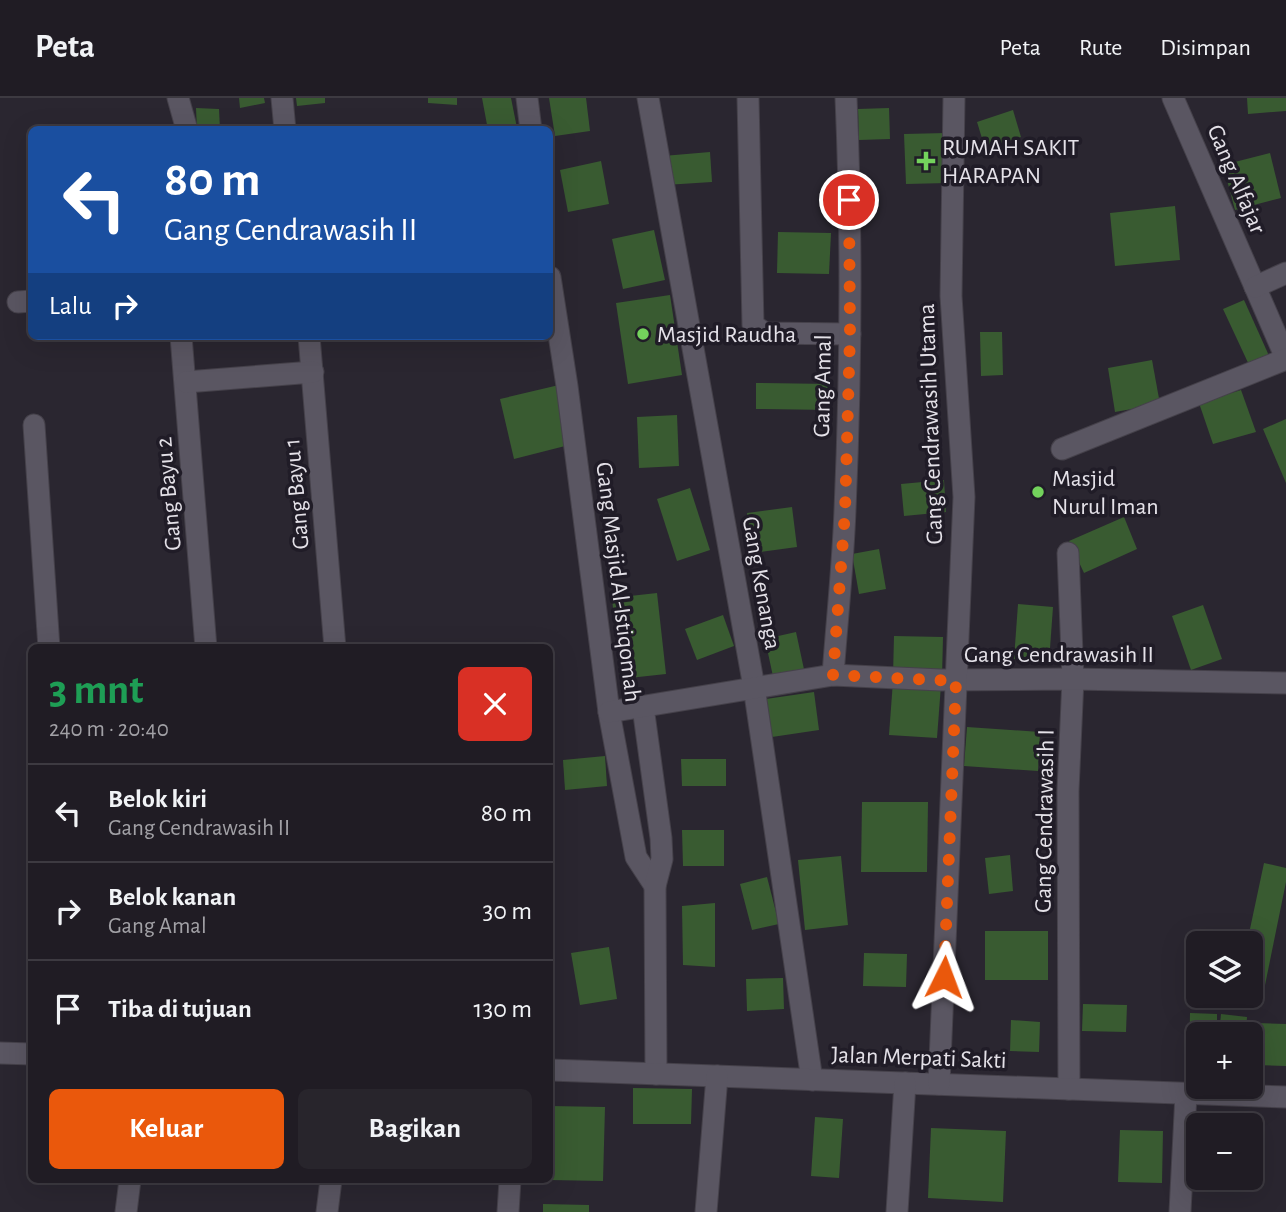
<!DOCTYPE html>
<html lang="id">
<meta charset="utf-8">
<style>
:root{--surface:#201c24;--page:#28252c;--text:#f1f3f6;--muted:#a2a1a6;--line:#3d3a41;--accent:#ea580c}
body{margin:0;font-family:"Alegreya Sans",sans-serif;background:var(--page);color:var(--text);height:100vh;display:flex;flex-direction:column;font-size:26px;white-space:nowrap}
*{box-sizing:border-box;margin:0}
p{font-size:23px;color:var(--muted)}
.icon{flex:none;width:38px;height:38px;fill:none;stroke:currentColor;stroke-width:2;stroke-linecap:round;stroke-linejoin:round}
.map{position:relative;flex:1;overflow:hidden}
.panel{position:absolute;left:28px;top:546px;width:525px;height:539px;display:flex;flex-direction:column;background:var(--surface);border-radius:10px;box-shadow:0 7px 28px #0002,0 0 0 2px var(--line)}
.panel>*{flex:none}
.hud{position:absolute;left:28px;top:28px;width:525px;height:214px;border-radius:10px;box-shadow:0 7px 28px #0002,0 0 0 2px var(--line);background:#1a4fa0;color:#fff;overflow:hidden}
.buttons{position:absolute;left:1186px;top:833px;display:grid;gap:14px}
.buttons a{display:grid;place-items:center;width:77px;height:77px;border-radius:10px;background:var(--surface);box-shadow:0 7px 28px #0002,0 0 0 2px var(--line);font-size:35px}
.pin{position:absolute;display:grid;place-items:center;width:60px;height:60px;color:#fff;margin:-30px;border:4px solid #fff;border-radius:50%;box-shadow:0 2px 7px #0007}
.me{position:absolute;width:77px;margin:-38px;rotate:3deg;stroke-linejoin:round;filter:drop-shadow(0 0 5px #0008)}
.turn{display:flex;align-items:center;gap:24px;height:147px;padding:0 21px;font-size:32px}
.turn .icon{width:91px;height:91px;stroke-width:2.5}
.turn b{display:block;font-size:49px;line-height:60px}
.then{display:flex;align-items:center;height:66px;padding:0 21px;background:#0003;gap:14px;font-size:26px}
.round{display:grid;place-items:center;flex:none;width:74px;height:74px;border-radius:10px;background:var(--page)}
.summary{display:flex;align-items:center;justify-content:space-between;height:119px;padding:0 21px}
h1{font-size:42px;font-weight:700;line-height:52px;color:#1e9e55}
.primary-button{display:flex;gap:14px;margin-top:auto;padding:14px 21px}
.primary-button a{flex:1;height:80px;border-radius:10px;background:var(--accent);color:#fff;font-size:28px;font-weight:700;line-height:80px;text-align:center}
.primary-button a+a{background:var(--page);color:var(--text)}
ul{padding:0;list-style:none}
li{display:flex;align-items:center;gap:21px;height:98px;padding:0 21px;border-top:2px solid var(--line)}
li div{flex:1}
li b{display:block;font-size:26px}
li em{font-style:normal}
header{display:flex;align-items:center;gap:42px;box-sizing:border-box;height:98px;padding:0 35px;background:var(--surface);border-bottom:2px solid var(--line)}
header strong{font-size:33px}
nav{display:flex;gap:38px;margin-inline-start:auto;font-size:24px}
.map>svg:first-child{display:block}
</style>
<header>
<strong>Peta</strong>
<nav><a>Peta</a><a>Rute</a><a>Disimpan</a></nav>
</header>
<div class="map">
<svg width="1286" height="1114" viewBox="0 0 1286 1114">
<rect width="100%" height="100%" fill="#2a2630"/>
<g fill="#395b31">
<polygon points="239,0 264,0 265,5 240,10"/>
<polygon points="296,0 325,0 325,5 297,8"/>
<polygon points="428,0 457,0 457,7 428,5"/>
<polygon points="482,0 511,0 517,30 488,32"/>
<polygon points="549,0 586,0 590,33 555,38"/>
<polygon points="1247,0 1286,0 1286,13 1248,16"/>
<polygon points="196,10 219,11 220,32 197,32"/>
<polygon points="889,10 890,41 859,42 858,11"/>
<polygon points="1013,12 1021,39 985,50 977,24"/>
<polygon points="946,35 948,85 906,86 904,36"/>
<polygon points="710,54 712,84 665,87 663,58"/>
<polygon points="1270,55 1281,100 1235,112 1223,67"/>
<polygon points="601,63 609,106 568,114 560,72"/>
<polygon points="1175,108 1180,162 1115,168 1110,115"/>
<polygon points="654,132 665,182 623,191 612,141"/>
<polygon points="778,134 831,135 829,176 777,175"/>
<polygon points="670,197 682,277 628,286 616,205"/>
<polygon points="1244,202 1270,260 1250,269 1223,211"/>
<polygon points="980,234 1002,234 1003,277 981,278"/>
<polygon points="1152,262 1160,306 1115,314 1108,270"/>
<polygon points="756,285 831,286 831,312 756,311"/>
<polygon points="559,287 573,346 514,361 500,301"/>
<polygon points="1241,292 1256,334 1213,346 1199,305"/>
<polygon points="677,317 679,368 639,370 637,319"/>
<polygon points="1286,321 1286,385 1263,331"/>
<polygon points="944,382 946,414 904,418 901,386"/>
<polygon points="690,390 710,452 677,463 657,401"/>
<polygon points="792,409 797,449 752,455 747,415"/>
<polygon points="1124,419 1137,451 1084,475 1069,443"/>
<polygon points="879,451 886,491 859,496 852,456"/>
<polygon points="657,495 666,576 620,581 612,500"/>
<polygon points="1018,506 1053,509 1049,564 1014,561"/>
<polygon points="1203,507 1222,561 1191,572 1172,518"/>
<polygon points="723,517 734,548 697,562 685,531"/>
<polygon points="796,534 805,576 774,583 765,541"/>
<polygon points="894,538 943,539 942,580 893,578"/>
<polygon points="893,583 941,587 937,640 889,637"/>
<polygon points="814,594 819,632 772,639 766,601"/>
<polygon points="967,629 1040,634 1038,673 964,668"/>
<polygon points="605,658 607,688 565,692 563,662"/>
<polygon points="681,661 726,661 726,688 682,688"/>
<polygon points="862,704 928,704 927,774 861,774"/>
<polygon points="682,732 724,732 724,768 683,768"/>
<polygon points="1010,757 1013,793 989,796 985,760"/>
<polygon points="841,758 848,827 805,832 798,762"/>
<polygon points="1264,765 1286,770 1286,784 1263,897 1251,895 1251,845 1247,845"/>
<polygon points="767,779 779,826 752,832 740,786"/>
<polygon points="715,805 715,869 683,867 682,808"/>
<rect x="985" y="833" width="63" height="49"/>
<polygon points="609,849 617,901 580,907 571,855"/>
<polygon points="864,855 907,856 906,889 863,888"/>
<polygon points="783,880 784,911 747,913 746,881"/>
<polygon points="1083,906 1127,907 1126,934 1082,933"/>
<polygon points="1190,915 1217,916 1217,936 1199,936 1199,964 1189,964"/>
<polygon points="1221,916 1247,919 1246,936 1219,936"/>
<polygon points="1011,922 1040,924 1039,954 1010,953"/>
<polygon points="1255,925 1286,926 1286,968 1254,967"/>
<polygon points="633,990 692,991 691,1026 633,1026"/>
<polygon points="550,1008 605,1009 603,1083 550,1082"/>
<polygon points="815,1019 843,1021 839,1080 811,1078"/>
<polygon points="931,1030 1006,1033 1003,1104 928,1100"/>
<polygon points="1120,1032 1163,1033 1162,1085 1118,1084"/>
<polygon points="543,1106 589,1107 589,1114 543,1114"/>
</g>
<g fill="none" stroke-linecap="round" stroke-linejoin="round">
<defs>
<g id="minor">
<polyline points="178,0 187,32"/>
<polyline points="282,0 285,32"/>
<polyline points="527,0 531,32"/>
<polyline points="648,0 754,589 812,982"/>
<polyline points="748,0 753,227 765,235 850,236"/>
<polyline points="1173,0 1286,260"/>
<polyline points="550,179 567,288 609,614 636,759 655,788"/>
<polyline points="1255,189 1286,175"/>
<polyline points="18,204 32,203"/>
<polyline points="181,238 206,550"/>
<polyline points="309,238 335,550"/>
<polyline points="186,284 313,274"/>
<polyline points="34,327 49,550"/>
<polyline points="1062,351 1286,261"/>
<polyline points="1068,455 1073,581 1068,693 1069,991"/>
<path d="M833 577C837 522 843 467 845 412 851 274 852 137 846 0"/>
<polyline points="643,609 661,740 662,761 655,788 656,976"/>
<polyline points="609,614 833,577 941,582 1073,581 1286,585"/>
<polyline points="0,955 32,956"/>
<polyline points="550,972 1286,999"/>
<polyline points="939,986 964,399 951,198 954,0"/>
<polyline points="126,1114 130,1082"/>
<polyline points="327,1114 331,1082"/>
<polyline points="508,1114 510,1082"/>
<polyline points="706,1114 717,978"/>
<polyline points="897,1114 905,985"/>
<polyline points="1180,1114 1186,996"/>
</g>
</defs>
<use href="#minor" stroke="#45414a" stroke-width="23"/>
<use href="#minor" stroke="#5a5662" stroke-width="21"/>
</g>
<g fill="none" stroke-linecap="round" stroke-linejoin="round">
<polyline stroke="#ea580c" stroke-width="12" stroke-dasharray="0 21.6" points="849,102 850,236 845,414 833,577 956,583 944,879"/>
</g>
<g fill="#73d25c" stroke="#201c27" stroke-width="2.5">
<path d="M922.5 52.5h7v7h7v7h-7v7h-7v-7h-7v-7h7z"/>
<circle cx="643" cy="236" r="7"/>
<circle cx="1038" cy="394" r="7"/>
</g>
<g text-anchor="middle" stroke-width="7" stroke-linejoin="round" paint-order="stroke">
<g font-size="24" fill="#e4e1e8" stroke="#201c27" text-anchor="start">
<text x="942" y="57">RUMAH SAKIT<tspan x="942" dy="28">HARAPAN</tspan></text>
<text x="657" y="244">Masjid Raudha</text>
<text x="1052" y="388">Masjid<tspan x="1052" dy="28">Nurul Iman</tspan></text>
</g>
<g font-size="24" fill="#e4e1e8" stroke="#201c27">
<text transform="translate(1237 81) rotate(67)" y="8">Gang Alfajar</text>
<text transform="translate(822 288) rotate(-89)" y="8">Gang Amal</text>
<text transform="translate(930 326) rotate(-92)" y="8">Gang Cendrawasih Utama</text>
<text transform="translate(168 396) rotate(-95)" y="8">Gang Bayu 2</text>
<text transform="translate(296 396) rotate(-95)" y="8">Gang Bayu 1</text>
<text transform="translate(619 484) rotate(83)" y="8">Gang Masjid Al-Istiqomah</text>
<text transform="translate(762 485) rotate(80)" y="8">Gang Kenanga</text>
<text x="1059" y="564">Gang Cendrawasih II</text>
<text transform="translate(1044 723) rotate(-89)" y="8">Gang Cendrawasih I</text>
<text transform="translate(919 959) rotate(2)" y="8">Jalan Merpati Sakti</text>
</g>
</g>
</svg>
<div class="buttons">
<a><svg class="icon" aria-label="layers" viewBox="0 0 24 24"><path d="M12 4l9 5-9 5-9-5zM3 14l9 5 9-5"/></svg></a>
<a>+</a>
<a>−</a>
</div>
<div class="pin" style="left:849px;top:102px;background:#d93025"><svg class="icon" aria-label="arrive" viewBox="0 0 24 24"><path d="M6 21V4h12l-3 4 3 4H6"/></svg></div>
<svg class="me" style="left:944px;top:879px" viewBox="-20 -20 40 40"><path d="M0-17L14 15 0 8-14 15z" fill="#ea580c" stroke="#fff" stroke-width="4"/></svg>
<div class="hud">
<div class="turn"><svg class="icon" aria-label="left" viewBox="0 0 24 24"><path d="M17 20v-9H6M10 6l-5 5 5 5"/></svg><div><b>80 m</b>Gang Cendrawasih II</div></div>
<div class="then">Lalu<svg class="icon" aria-label="right" viewBox="0 0 24 24"><path d="M7 20v-9h11M14 6l5 5-5 5"/></svg></div>
</div>
<section class="panel">
<div class="summary"><div><h1>3 mnt</h1><p>240 m · 20:40</p></div><a class="round" style="background:#d93025;color:#fff"><svg class="icon" aria-label="close" viewBox="0 0 24 24"><path d="M6 6l12 12M18 6L6 18"/></svg></a></div>
<ul>
<li><svg class="icon" aria-label="left" viewBox="0 0 24 24"><path d="M17 20v-9H6M10 6l-5 5 5 5"/></svg><div><b>Belok kiri</b><p>Gang Cendrawasih II</p></div><em>80 m</em></li>
<li><svg class="icon" aria-label="right" viewBox="0 0 24 24"><path d="M7 20v-9h11M14 6l5 5-5 5"/></svg><div><b>Belok kanan</b><p>Gang Amal</p></div><em>30 m</em></li>
<li><svg class="icon" aria-label="arrive" viewBox="0 0 24 24"><path d="M6 21V4h12l-3 4 3 4H6"/></svg><div><b>Tiba di tujuan</b></div><em>130 m</em></li>
</ul>
<div class="primary-button"><a>Keluar</a><a>Bagikan</a></div>
</section>
</div>
